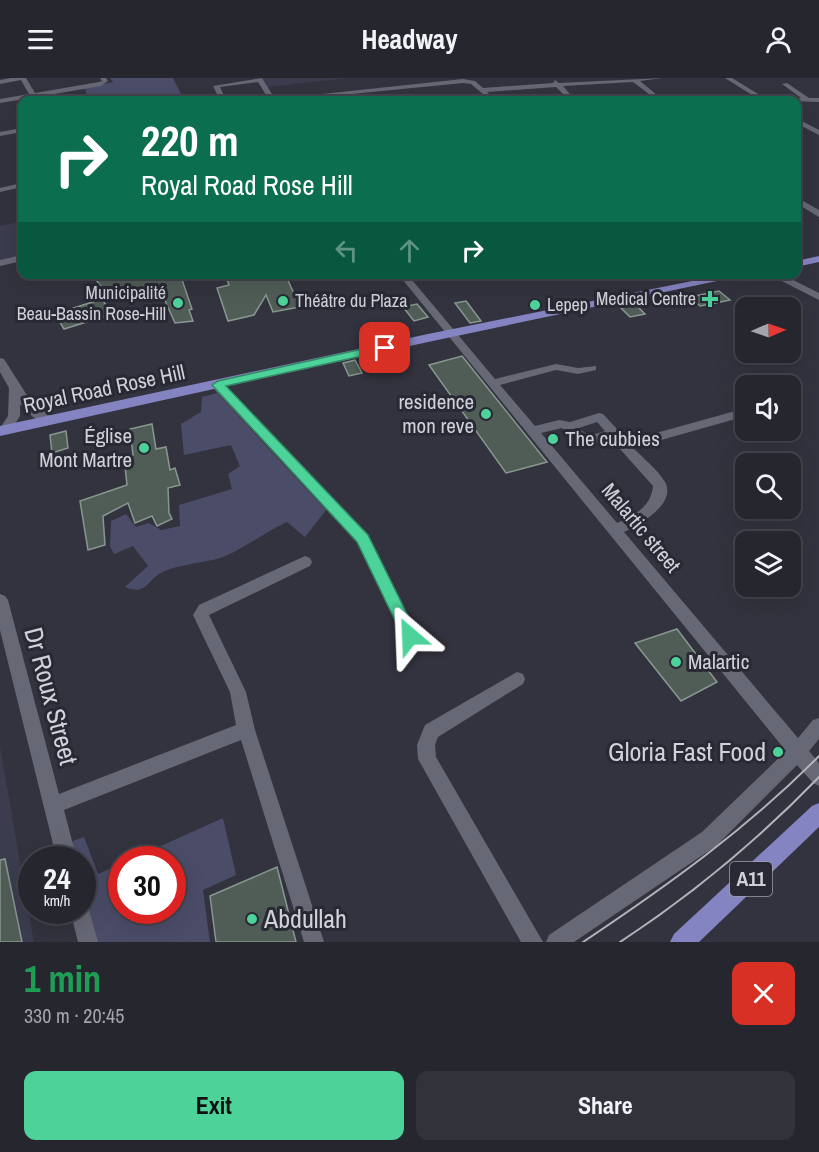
<!DOCTYPE html>
<meta charset="utf-8">
<style>
:root{--surface:#26262f;--page:#32323b;--text:#f1f3f6;--muted:#a4a5aa;--line:#42434b;--accent:#4dd39a}
body{margin:0;font-family:"Archivo Narrow",sans-serif;background:var(--page);color:var(--text);height:100vh;display:flex;flex-direction:column;font-size:22px;white-space:nowrap}
*{box-sizing:border-box;margin:0}
p{font-size:20px;color:var(--muted)}
.icon{flex:none;width:33px;height:33px;fill:none;stroke:currentColor;stroke-width:2;stroke-linecap:round;stroke-linejoin:round}
.map{position:relative;height:864px;overflow:hidden}
.details{display:flex;flex-direction:column;background:var(--surface);flex:1}
.details>*{flex:none}
.banner{position:absolute;left:18px;top:18px;width:783px;height:183px;border-radius:12px;box-shadow:0 6px 24px #0002,0 0 0 2px var(--line);background:#0b6e4f;color:#fff;overflow:hidden}
.needle{width:39px;rotate:88deg}
.buttons{position:absolute;left:735px;top:219px;display:grid;gap:12px}
.buttons a{display:grid;place-items:center;width:66px;height:66px;border-radius:12px;background:var(--surface);box-shadow:0 6px 24px #0002,0 0 0 2px var(--line);font-size:30px}
.speed{position:absolute;left:18px;top:768px;display:flex;gap:12px;font-size:30px;font-weight:700;text-align:center}
.speed>*{display:grid;place-content:center;width:78px;height:78px;border-radius:50%;background:var(--surface);box-shadow:0 6px 24px #0002,0 0 0 2px var(--line);line-height:1}
.speed small{font-size:15px;font-weight:400}
.speed .limit{border:9px solid #d22;background:#fff;color:#111}
.pin{position:absolute;display:grid;place-items:center;width:51px;height:51px;color:#fff;margin:-26px;border-radius:12px;box-shadow:0 3px 9px #0006}
.me{position:absolute;width:66px;margin:-33px;rotate:334deg;stroke-linejoin:round;filter:drop-shadow(0 0 4px #0008)}
.turn{display:flex;align-items:center;gap:21px;height:126px;padding:0 24px;font-size:27px}
.turn .icon{width:78px;height:78px;stroke-width:2.5}
.turn b{display:block;font-size:42px;line-height:51px}
.lanes{display:flex;align-items:center;height:57px;padding:0 24px;background:#0003;justify-content:center;gap:30px;direction:ltr}
.lanes .off{opacity:.35}
.round{display:grid;place-items:center;flex:none;width:63px;height:63px;border-radius:12px;background:var(--page)}
.headline{display:flex;align-items:center;justify-content:space-between;height:102px;padding:0 24px}
h1{font-size:36px;font-weight:800;line-height:45px;color:#1e9e55}
.primary-button{display:flex;gap:12px;margin-top:auto;padding:12px 24px}
.primary-button a{flex:1;height:69px;border-radius:12px;background:var(--accent);color:#111;font-size:24px;font-weight:800;line-height:69px;text-align:center}
.primary-button a+a{background:var(--page);color:var(--text)}
header{display:flex;justify-content:space-between;align-items:center;height:78px;padding:0 24px;background:var(--surface);font-size:27px;font-weight:800}
.map>svg:first-child{display:block}
</style>
<header><svg class="icon" aria-label="menu" viewBox="0 0 24 24"><path d="M4 6h16M4 12h16M4 18h16"/></svg>Headway<svg class="icon" aria-label="person" viewBox="0 0 24 24"><circle cx="12" cy="8" r="4"/><path d="M4 21q1-7 8-7t8 7"/></svg></header>
<div class="map">
<svg width="819" height="864" viewBox="0 0 819 864">
<rect width="100%" height="100%" fill="#33333f"/>
<g fill="#3b3c4e">
<polygon points="262,0 347,0 268,9"/>
<polygon points="22,143 22,178 0,184 0,148"/>
<polygon points="0,669 34,864 0,864"/>
</g>
<g fill="#4b4c68">
<polygon points="110,0 173,0 184,22 134,22 131,16 88,21 85,10 113,4"/>
<path d="M217 315 326 432 305 459 287 444C265 454 240 473 220 480 204 485 174 487 161 495 147 502 147 518 125 509L148 488 133 468 114 476 110 468 111 443 126 436 136 449 149 445 161 452 180 448 179 427 232 411 228 396 240 388 231 367 184 377 181 346 201 334 202 319Z"/>
<polygon points="223,740 236,797 203,812 210,864 96,864 83,811 82,782 75,781 70,764 84,759 98,796 121,786 122,832 172,832 172,782 132,781"/>
</g>
<g fill="#505d56" stroke="#88978f" stroke-width="1.5">
<polygon points="92,196 180,196 192,231 189,232 193,243 175,245 158,207 152,208 152,206 109,220"/>
<polygon points="225,196 271,196 273,200 286,198 300,229 273,234 266,217 254,237 228,243 217,210 229,207"/>
<polygon points="719,213 730,222 700,228 690,219"/>
<polygon points="102,221 112,236 64,251 55,236"/>
<polygon points="466,223 481,243 470,245 455,225"/>
<polygon points="417,226 428,239 414,243 403,229"/>
<polygon points="636,227 645,236 630,239 621,230"/>
<polygon points="462,278 490,313 547,384 506,395 429,287"/>
<polygon points="355,282 362,295 349,298 343,285"/>
<polygon points="152,346 156,371 166,369 170,392 175,390 180,407 168,410 169,435 172,441 157,448 152,438 135,445 128,425 103,438 105,467 88,472 80,423 127,407 124,379 133,377 130,351"/>
<polygon points="66,353 68,370 52,375 50,357"/>
<polygon points="677,551 717,604 681,623 635,565"/>
<polygon points="5,781 22,864 0,864 0,782"/>
<polygon points="277,789 296,864 216,864 210,818"/>
</g>
<g fill="none" stroke-linecap="round" stroke-linejoin="round">
<g fill="#676875" fill-rule="evenodd">
<polygon points="11,0 26,0 35,15 99,4 102,3 100,0 106,0 108,3 101,8 37,19 39,22 33,22 31,20 0,25 0,21 29,16 21,2 0,6 0,2"/>
<polygon points="262,0 275,21 463,1 475,3 483,10 553,5 555,2 559,5 663,0 640,3 663,22 657,22 633,4 563,8 575,22 569,22 556,9 487,14 496,22 490,22 471,6 463,5 291,22 269,22 258,4 220,9 226,22 220,22 213,8"/>
<polygon points="725,0 732,0 765,20 801,20 782,6 787,5 809,20 819,20 819,24 760,22"/>
<polygon points="796,40 819,52 819,57 796,45"/>
<polygon points="22,50 22,54 0,58 0,54"/>
<polygon points="22,105 22,109 0,114 0,110"/>
<polygon points="796,119 819,132 819,139 796,125"/>
<polygon points="22,177 22,183 0,188 0,182"/>
<path d="M398 196H407L495 301 556 286 578 290 596 288V292L578 296 556 292 500 307 535 348 559 342 570 344 599 335 603 336 618 352 620 355 618 358 592 366 577 363 562 350 541 355 617 445C635 437 651 429 653 408L620 371 618 368 620 365 746 330V338L633 370C643 380 658 392 665 404 677 426 639 447 624 454L798 660 813 642 819 640V661L809 673 819 685V708L813 705 797 687 716 768 574 864H546L549 857 702 754 786 673ZM597 344 605 353C593 357 588 359 579 350Z"/>
<polygon points="768,196 781,196 819,215 819,222"/>
<path d="M0 280 4 281 30 322 53 340 55 343 53 346C40 348 28 335 20 326V338L9 355H1L0 350 8 338 9 310 0 294Z"/>
<polygon points="217,303 221,304 368,457 418,558 416,563 410,565 404,563 358,464 213,310 211,307"/>
<polygon points="305,478 310,480 312,484 310,488 209,537 246,614 255,652 324,864 304,864 241,662 64,732 77,782 57,782 0,552 0,516 5,518 8,522 59,716 236,647 230,614 193,537 199,527"/>
<polygon points="517,594 523,596 525,601 523,606 438,659 435,667 436,679 543,864 521,864 418,681 417,667 425,647"/>
<polygon points="82,823 87,825 98,864 78,864 70,832 82,832"/>
</g>
<g fill="#8584c2" fill-rule="evenodd">
<polygon points="819,178 819,184 796,189 796,183"/>
<polygon points="727,196 750,196 428,264 0,358 0,348 428,256"/>
<polygon points="819,725 819,749 699,864 670,864 674,856 812,728"/>
</g>
<g stroke="#b3b3bb" stroke-width="2">
<path d="M583 864C667 808 748 750 819 678"/>
<path d="M620 864C693 816 758 762 819 699"/>
</g>
</g>
<polygon fill="#4dd39a" stroke="#328964" stroke-width="1.5" points="385,266 389,267 389,272 226,308 368,457 418,558 416,563 410,565 405,563 357,464 212,307 218,303"/>
<g fill="#4dd39a" stroke="#292935" stroke-width="2">
<path d="M707 212h6v6h6v6h-6v6h-6v-6h-6v-6h6z"/>
<circle cx="283" cy="223" r="6"/>
<circle cx="178" cy="225" r="6"/>
<circle cx="535" cy="227" r="6"/>
<circle cx="486" cy="336" r="6"/>
<circle cx="553" cy="361" r="6"/>
<circle cx="144" cy="370" r="6"/>
<circle cx="676" cy="584" r="6"/>
<circle cx="778" cy="674" r="6"/>
<circle cx="252" cy="841" r="6"/>
</g>
<g text-anchor="middle" stroke-width="6" stroke-linejoin="round" paint-order="stroke">
<g font-size="18" fill="#d1d2d9" stroke="#292935" text-anchor="end">
<text x="166" y="221">Municipalité<tspan x="166" dy="21">Beau-Bassin Rose-Hill</tspan></text>
<text x="696" y="227">Medical Centre</text>
<text x="295" y="229" text-anchor="start">Théâtre du Plaza</text>
<text x="547" y="233" text-anchor="start">Lepep</text>
</g>
<rect fill="#292935" stroke="#9f9fa8" stroke-width="1.5" x="730" y="784" width="42" height="34" rx="4.5"/>
<g font-size="20" font-weight="bold" fill="#d1d2d9">
<text x="751" y="808">A11</text>
</g>
<g font-size="21" fill="#d1d2d9" stroke="#292935">
<text transform="translate(104 311) rotate(-12)" y="7">Royal Road Rose Hill</text>
<text transform="translate(641 450) rotate(50)" y="7">Malartic street</text>
</g>
<g font-size="21" fill="#d1d2d9" stroke="#292935" text-anchor="end">
<text x="474" y="331">residence<tspan x="474" dy="24">mon reve</tspan></text>
<text x="132" y="365">Église<tspan x="132" dy="24">Mont Martre</tspan></text>
<text x="565" y="368" text-anchor="start">The cubbies</text>
<text x="688" y="591" text-anchor="start">Malartic</text>
</g>
<g font-size="26" fill="#d1d2d9" stroke="#292935">
<text transform="translate(51 618) rotate(75)" y="9">Dr Roux Street</text>
</g>
<g font-size="26" fill="#d1d2d9" stroke="#292935" text-anchor="end">
<text x="766" y="683">Gloria Fast Food</text>
<text x="264" y="850" text-anchor="start">Abdullah</text>
</g>
</g>
</svg>
<div class="buttons">
<a><svg class="needle" viewBox="-14 -14 28 28"><path d="M0-13l5 13h-10z" fill="#e53935"/><path d="M0 13l5-13h-10z" fill="#a4a5aa"/></svg></a>
<a><svg class="icon" aria-label="sound" viewBox="0 0 24 24"><path d="M4 9h4l5-4v14l-5-4H4zM17 9q2 3 0 6"/></svg></a>
<a><svg class="icon" aria-label="search" viewBox="0 0 24 24"><circle cx="10" cy="10" r="6"/><path d="M15 15l6 6"/></svg></a>
<a><svg class="icon" aria-label="layers" viewBox="0 0 24 24"><path d="M12 4l9 5-9 5-9-5zM3 14l9 5 9-5"/></svg></a>
</div>
<div class="speed"><div>24<small>km/h</small></div><div class="limit">30</div></div>
<div class="pin" style="left:385px;top:270px;background:#d93025"><svg class="icon" aria-label="arrive" viewBox="0 0 24 24"><path d="M6 21V4h12l-3 4 3 4H6"/></svg></div>
<svg class="me" style="left:410px;top:558px" viewBox="-20 -20 40 40"><path d="M0-17L14 15 0 8-14 15z" fill="#4dd39a" stroke="#fff" stroke-width="4"/></svg>
<div class="banner">
<div class="turn"><svg class="icon" aria-label="right" viewBox="0 0 24 24"><path d="M7 20v-9h11M14 6l5 5-5 5"/></svg><div><b>220 m</b>Royal Road Rose Hill</div></div>
<div class="lanes"><svg class="icon off" aria-label="left" viewBox="0 0 24 24"><path d="M17 20v-9H6M10 6l-5 5 5 5"/></svg><svg class="icon off" aria-label="ahead" viewBox="0 0 24 24"><path d="M12 20V5M6 11l6-6 6 6"/></svg><svg class="icon" aria-label="right" viewBox="0 0 24 24"><path d="M7 20v-9h11M14 6l5 5-5 5"/></svg></div>
</div>
</div>
<section class="details">
<div class="headline"><div><h1>1 min</h1><p>330 m · 20:45</p></div><a class="round" style="background:#d93025;color:#fff"><svg class="icon" aria-label="close" viewBox="0 0 24 24"><path d="M6 6l12 12M18 6L6 18"/></svg></a></div>
<div class="primary-button"><a>Exit</a><a>Share</a></div>
</section>
